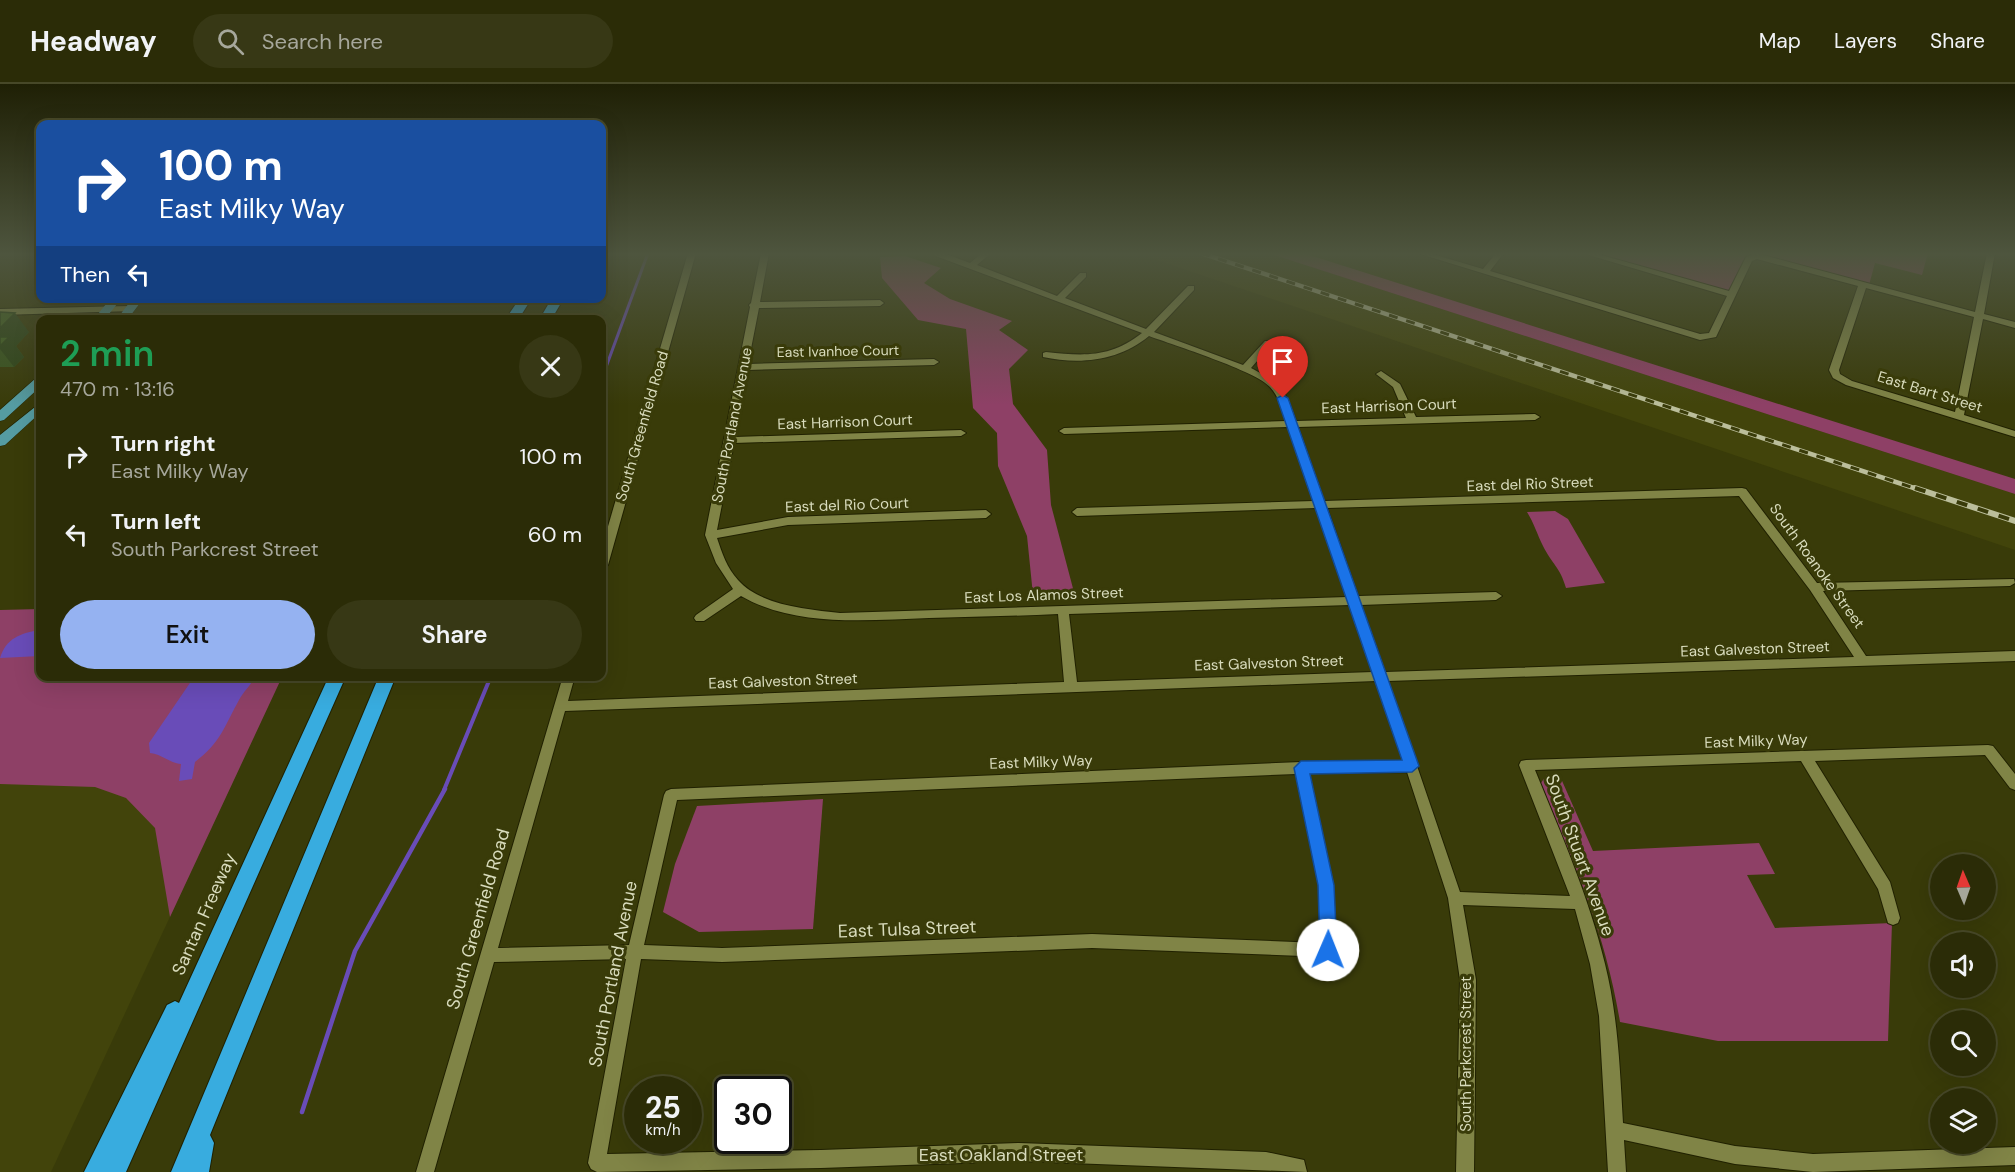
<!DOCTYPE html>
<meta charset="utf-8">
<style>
:root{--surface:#2b2c07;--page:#373815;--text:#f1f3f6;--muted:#a6a79b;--line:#474828;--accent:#95b2f1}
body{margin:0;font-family:"DM Sans",sans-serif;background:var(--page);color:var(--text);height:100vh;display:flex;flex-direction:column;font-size:22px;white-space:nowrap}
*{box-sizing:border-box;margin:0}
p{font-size:20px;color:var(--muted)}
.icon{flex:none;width:33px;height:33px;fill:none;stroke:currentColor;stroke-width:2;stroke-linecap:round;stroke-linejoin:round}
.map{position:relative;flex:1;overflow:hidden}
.drawer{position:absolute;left:36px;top:231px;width:570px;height:366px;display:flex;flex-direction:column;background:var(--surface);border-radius:12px;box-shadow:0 6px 24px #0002,0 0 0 2px var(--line)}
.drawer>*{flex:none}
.top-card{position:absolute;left:36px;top:36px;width:570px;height:183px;border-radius:12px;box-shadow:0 6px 24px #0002,0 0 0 2px var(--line);background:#1a4fa0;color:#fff;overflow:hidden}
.needle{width:39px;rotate:358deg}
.controls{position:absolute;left:1930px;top:770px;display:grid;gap:12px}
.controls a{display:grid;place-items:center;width:66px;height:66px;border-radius:50%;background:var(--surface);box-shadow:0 6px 24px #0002,0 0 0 2px var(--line);font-size:30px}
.speed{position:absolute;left:624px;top:992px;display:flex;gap:12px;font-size:30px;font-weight:700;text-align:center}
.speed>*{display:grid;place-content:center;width:78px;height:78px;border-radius:50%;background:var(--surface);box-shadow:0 6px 24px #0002,0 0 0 2px var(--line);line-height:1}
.speed small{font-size:15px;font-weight:400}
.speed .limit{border:3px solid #111;border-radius:9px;background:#fff;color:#111}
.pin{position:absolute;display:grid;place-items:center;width:51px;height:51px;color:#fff;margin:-62px -26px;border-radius:50% 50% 50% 0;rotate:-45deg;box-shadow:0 0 6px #0007}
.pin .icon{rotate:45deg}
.me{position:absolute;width:66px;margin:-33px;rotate:1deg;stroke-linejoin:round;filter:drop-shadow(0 0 4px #0008)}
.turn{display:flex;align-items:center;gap:21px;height:126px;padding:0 24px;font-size:27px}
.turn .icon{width:78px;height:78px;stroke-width:2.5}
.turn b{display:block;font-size:42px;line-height:51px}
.then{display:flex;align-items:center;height:57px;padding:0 24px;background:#0003;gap:12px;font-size:22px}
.round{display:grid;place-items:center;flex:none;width:63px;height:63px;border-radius:32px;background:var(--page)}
.headline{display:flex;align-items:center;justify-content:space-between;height:102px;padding:0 24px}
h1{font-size:36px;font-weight:600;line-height:45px;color:#1e9e55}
.primary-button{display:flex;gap:12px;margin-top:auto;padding:12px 24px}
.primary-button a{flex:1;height:69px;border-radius:36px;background:var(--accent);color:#111;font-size:24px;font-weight:600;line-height:69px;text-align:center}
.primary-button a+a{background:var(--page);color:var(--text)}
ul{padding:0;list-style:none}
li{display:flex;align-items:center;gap:18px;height:78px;padding:0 24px}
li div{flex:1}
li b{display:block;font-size:22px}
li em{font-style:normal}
header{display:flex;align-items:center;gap:36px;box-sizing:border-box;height:84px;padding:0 30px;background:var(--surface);border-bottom:2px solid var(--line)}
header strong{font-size:28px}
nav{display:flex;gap:33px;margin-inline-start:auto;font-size:21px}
.search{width:420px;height:54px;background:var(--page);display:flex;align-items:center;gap:15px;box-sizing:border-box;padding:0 21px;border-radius:33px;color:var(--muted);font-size:22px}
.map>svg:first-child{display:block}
</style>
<header>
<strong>Headway</strong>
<div class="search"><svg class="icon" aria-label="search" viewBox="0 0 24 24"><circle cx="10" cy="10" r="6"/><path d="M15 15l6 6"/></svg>Search here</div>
<nav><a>Map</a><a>Layers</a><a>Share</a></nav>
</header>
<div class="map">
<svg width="2015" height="1088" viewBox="0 0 2015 1088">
<rect width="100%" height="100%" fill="#393b09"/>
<g fill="#42440b">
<polygon points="1136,169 1268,169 2015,410 2015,466"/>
<polygon points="237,689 51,1088 0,1088 0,699"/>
</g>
<g fill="#8e4066">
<polygon points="1268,169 1303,169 2015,395 2015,410"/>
<polygon points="1606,169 1928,169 1922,191 1875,179 1869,201 1754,172 1732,211 1603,174"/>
<polygon points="905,172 941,184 924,199 950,215 1012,237 999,246 1028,266 1009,285 1013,320 1047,366 1051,421 1075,512 1033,511 1027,452 998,382 997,349 973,324 966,245 918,236 882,194 880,173"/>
<path d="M1555 427 1568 435 1605 499 1566 504C1560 483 1552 480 1543 462 1537 450 1534 439 1527 428Z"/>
<polygon points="40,525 40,592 282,593 170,833 155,744 126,714 95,703 0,700 0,526"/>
<path d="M1547 690H1559L1593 767 1759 759 1775 790 1747 791 1775 844 1892 839 1888 957H1718L1620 938C1606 852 1576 780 1539 702Z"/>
<polygon points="823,715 813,845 699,848 663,828 675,780 697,722"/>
</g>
<g fill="#694cb8">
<path d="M40 546V572L0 574C6 554 21 549 40 546Z"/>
<path d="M194 593H255C251 601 243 608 239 616 224 643 221 658 195 678L192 695 179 697 181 680C169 679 162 670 150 669L149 659Z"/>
</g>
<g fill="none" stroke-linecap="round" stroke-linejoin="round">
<polyline stroke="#694cb8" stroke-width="3" points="602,294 648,169"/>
<polyline stroke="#694cb8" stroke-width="4" points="444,706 491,592"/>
<polyline stroke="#694cb8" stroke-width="4.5" points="302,1028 355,867 445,705"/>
<defs>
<g id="minor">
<polygon points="688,169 696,169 608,481 602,485 602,463"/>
<path d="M761 169H769L760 218 880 216 884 219 880 222 759 224 748 280 934 275 939 278 934 281 747 286 735 353 961 346 966 349 961 352 734 359 717 446 788 433 986 426 991 430 986 434 788 441 717 454C722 469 727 484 738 496 761 522 808 525 840 529L1347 513 1316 424 1077 432 1072 428 1077 424 1314 417 1288 343 1064 350 1059 347 1064 344 1286 337C1282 325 1279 313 1270 303 1256 287 1173 261 1149 252 1119 277 1080 281 1043 273V269L1046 268C1084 272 1110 274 1142 249L933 171 932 169H943L970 179 982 169H991L977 181 1057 212 1080 189H1086V193L1065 214 1146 245 1188 202H1194V206L1154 248 1243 281 1265 257H1271V261L1251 284C1282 300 1284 304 1296 337L1406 334 1393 303 1376 290 1381 287 1400 300 1416 333 1535 330 1540 333 1535 336 1298 343 1324 417 1742 404 1746 405 1817 499 2014 495 2015 499 2010 502 1823 507 1866 572 2015 567V577L1388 597 1460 808 1570 812 1519 681 1521 677 1526 676 1988 661 1993 662 2015 690V706L2010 704 1985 671 1815 677 1890 798 1900 834 1898 839 1893 841 1888 839 1878 805 1801 677 1535 686C1561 750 1589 813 1605 880 1618 932 1620 986 1623 1039L1735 1062 1813 1070 2015 1063V1081L1813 1088 1735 1080 1624 1056 1626 1088H1608L1599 932 1590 880 1575 825 1463 821 1476 896 1474 1088H1456L1460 896 1448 814 1407 688 1309 689 1333 801 1336 866 1333 871 1328 873 1092 864 722 878 641 875 607 1070 821 1066 1019 1059 1266 1068 1304 1076 1307 1088 1019 1077 821 1084 597 1088 591 1085 588 1079 626 875 494 878 434 1088H416L563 592H575L568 617 1064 598 1058 530C1015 532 972 533 929 534 869 536 796 544 741 512L704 537H696L694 534 696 531 733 505 716 479 705 451 750 223 749 221 751 219ZM1739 412 1810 506 1854 573 1385 588 1361 521 1496 516 1502 512 1496 508 1358 512 1327 424ZM1350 521 1373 588 1077 598 1069 530ZM1376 597 1403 677 1301 678 671 705 666 707 664 711 629 861 498 864 565 627ZM1296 690 1319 801 1320 859 1092 850 722 864 644 861 677 716Z"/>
<path d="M1417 169H1429L1483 185 1496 169H1504L1490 187 1700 250 1709 249 1727 212 1582 169H1594L1729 207 1746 173 1756 169 1975 228 1987 169H1995L1984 230 2015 238V244L1983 235 1964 331 2015 347V353L1846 301 1833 294 1829 286 1858 202 1757 175 1752 177 1716 253 1700 256ZM1866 204 1974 233 1955 328 1852 297 1840 290 1839 286Z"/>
<polygon points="130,222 133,223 133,227 0,231 0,225"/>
</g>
<g id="major">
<polygon points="111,214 122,214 104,236 93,236"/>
<polygon points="133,214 144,214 127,236 116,236"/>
<polygon points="36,294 40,294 40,303 4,336 0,337 0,326"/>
<polygon points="40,319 40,329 5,361 0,362 0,351"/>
</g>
<g id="highway">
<polygon points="520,214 532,214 518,236 505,236"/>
<polygon points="552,214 564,214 551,236 539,236"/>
<polygon points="329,592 346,592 126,1088 84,1088 167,921 175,917 179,919"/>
<polygon points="379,592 396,592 210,1051 214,1059 209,1088 171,1088"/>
</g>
</defs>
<use href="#minor" stroke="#202101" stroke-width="2"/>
<use href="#major" stroke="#202101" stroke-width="1"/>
<use href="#highway" stroke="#202101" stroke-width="2"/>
<use href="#minor" fill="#808446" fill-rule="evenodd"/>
<use href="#major" fill="#559ca2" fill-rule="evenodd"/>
<use href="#highway" fill="#38acdf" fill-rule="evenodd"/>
<defs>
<polyline id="rail-far1" points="1201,169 1920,406"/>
<polyline id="rail" points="1915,404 2015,437"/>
</defs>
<use href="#rail-far1" stroke="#bbbe9b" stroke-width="4.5"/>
<use href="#rail" stroke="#bbbe9b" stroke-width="6"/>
<use href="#rail-far1" stroke="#393b09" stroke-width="3" stroke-dasharray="9" stroke-linecap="butt"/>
<use href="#rail" stroke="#393b09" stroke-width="4" stroke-dasharray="11" stroke-linecap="butt"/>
</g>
<polygon fill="#39541e" points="0,228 29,248 16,262 24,273 14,283 0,283"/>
<polygon fill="#2e4518" points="15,229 29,248 16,262 24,273 14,283 0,265 0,244"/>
<g fill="#426223" stroke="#2e4518" stroke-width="1.5">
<polygon points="0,228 15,229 0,244"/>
<polygon points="0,253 9,253 0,262"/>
</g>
<linearGradient id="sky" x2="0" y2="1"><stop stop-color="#1f2005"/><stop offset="0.53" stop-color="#4e553e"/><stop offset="1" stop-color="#4e553e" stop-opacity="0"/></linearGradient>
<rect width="2015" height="321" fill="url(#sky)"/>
<polygon fill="#1a73e8" stroke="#114b97" stroke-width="1.5" points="1283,311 1288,314 1419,682 1412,688 1310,690 1334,801 1337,866 1334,872 1328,874 1322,872 1320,866 1318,801 1294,684 1301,677 1402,676 1277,314"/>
<g text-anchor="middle" stroke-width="6" stroke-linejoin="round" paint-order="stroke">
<g font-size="14" fill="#d8dbbc" stroke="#393b09">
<text transform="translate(838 267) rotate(-1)" y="5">East Ivanhoe Court</text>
</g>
<g font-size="15" fill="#d8dbbc" stroke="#393b09">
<text transform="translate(1930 308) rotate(17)" y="5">East Bart Street</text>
<text transform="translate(1389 322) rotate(-2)" y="5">East Harrison Court</text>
<text transform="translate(845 338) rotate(-2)" y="5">East Harrison Court</text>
<text transform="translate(732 341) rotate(-79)" y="5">South Portland Avenue</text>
<text transform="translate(642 342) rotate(-74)" y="5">South Greenfield Road</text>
<text transform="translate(1530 400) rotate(-2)" y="5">East del Rio Street</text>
<text transform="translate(847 421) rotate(-2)" y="5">East del Rio Court</text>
<text transform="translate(1817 482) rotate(54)" y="5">South Roanoke Street</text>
<text transform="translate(1044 511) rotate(-2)" y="5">East Los Alamos Street</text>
<text transform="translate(1755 565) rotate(-2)" y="5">East Galveston Street</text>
<text transform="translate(1269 579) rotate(-2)" y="5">East Galveston Street</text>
<text transform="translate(783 597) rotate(-2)" y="5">East Galveston Street</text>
<text transform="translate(1756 657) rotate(-2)" y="5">East Milky Way</text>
<text transform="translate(1041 678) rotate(-2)" y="5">East Milky Way</text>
<text transform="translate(1466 970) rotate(-90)" y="5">South Parkcrest Street</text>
</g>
<g font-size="18" fill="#d8dbbc" stroke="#393b09">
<text transform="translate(1580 771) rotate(70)" y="6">South Stuart Avenue</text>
<text transform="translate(204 830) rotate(-66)" y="6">Santan Freeway</text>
<text transform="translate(478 835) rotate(-74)" y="6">South Greenfield Road</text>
<text transform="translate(907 845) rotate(-2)" y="6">East Tulsa Street</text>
<text transform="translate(613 890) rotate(-79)" y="6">South Portland Avenue</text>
<text x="1001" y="1077">East Oakland Street</text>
</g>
</g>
</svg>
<div class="controls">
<a><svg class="needle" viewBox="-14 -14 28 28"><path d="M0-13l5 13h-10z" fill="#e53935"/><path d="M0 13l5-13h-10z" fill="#a6a79b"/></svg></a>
<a><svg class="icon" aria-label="sound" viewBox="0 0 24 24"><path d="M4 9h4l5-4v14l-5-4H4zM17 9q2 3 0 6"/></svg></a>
<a><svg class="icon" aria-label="search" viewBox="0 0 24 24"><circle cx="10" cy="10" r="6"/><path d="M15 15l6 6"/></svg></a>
<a><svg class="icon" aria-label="layers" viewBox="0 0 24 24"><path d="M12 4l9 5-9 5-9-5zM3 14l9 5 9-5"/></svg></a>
</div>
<div class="speed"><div>25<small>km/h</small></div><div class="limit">30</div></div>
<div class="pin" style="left:1283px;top:314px;background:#d93025"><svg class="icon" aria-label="arrive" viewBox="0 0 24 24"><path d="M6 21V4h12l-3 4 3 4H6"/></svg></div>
<svg class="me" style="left:1328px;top:866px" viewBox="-20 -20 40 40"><circle r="19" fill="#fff"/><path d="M0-13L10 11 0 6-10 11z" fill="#1a73e8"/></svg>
<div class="top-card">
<div class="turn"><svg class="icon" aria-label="right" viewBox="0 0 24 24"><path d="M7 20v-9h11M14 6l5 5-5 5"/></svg><div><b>100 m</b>East Milky Way</div></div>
<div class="then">Then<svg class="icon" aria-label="left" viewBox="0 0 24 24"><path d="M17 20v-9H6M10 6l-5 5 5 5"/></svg></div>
</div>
<section class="drawer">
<div class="headline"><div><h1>2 min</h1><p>470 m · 13:16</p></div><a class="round"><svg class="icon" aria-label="close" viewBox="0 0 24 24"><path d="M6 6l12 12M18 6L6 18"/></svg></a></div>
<ul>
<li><svg class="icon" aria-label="right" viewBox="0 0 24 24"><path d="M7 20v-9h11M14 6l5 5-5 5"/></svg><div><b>Turn right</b><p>East Milky Way</p></div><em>100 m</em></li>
<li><svg class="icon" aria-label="left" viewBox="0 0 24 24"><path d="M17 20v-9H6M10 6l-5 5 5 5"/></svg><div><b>Turn left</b><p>South Parkcrest Street</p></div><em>60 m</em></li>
</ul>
<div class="primary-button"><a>Exit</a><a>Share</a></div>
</section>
</div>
